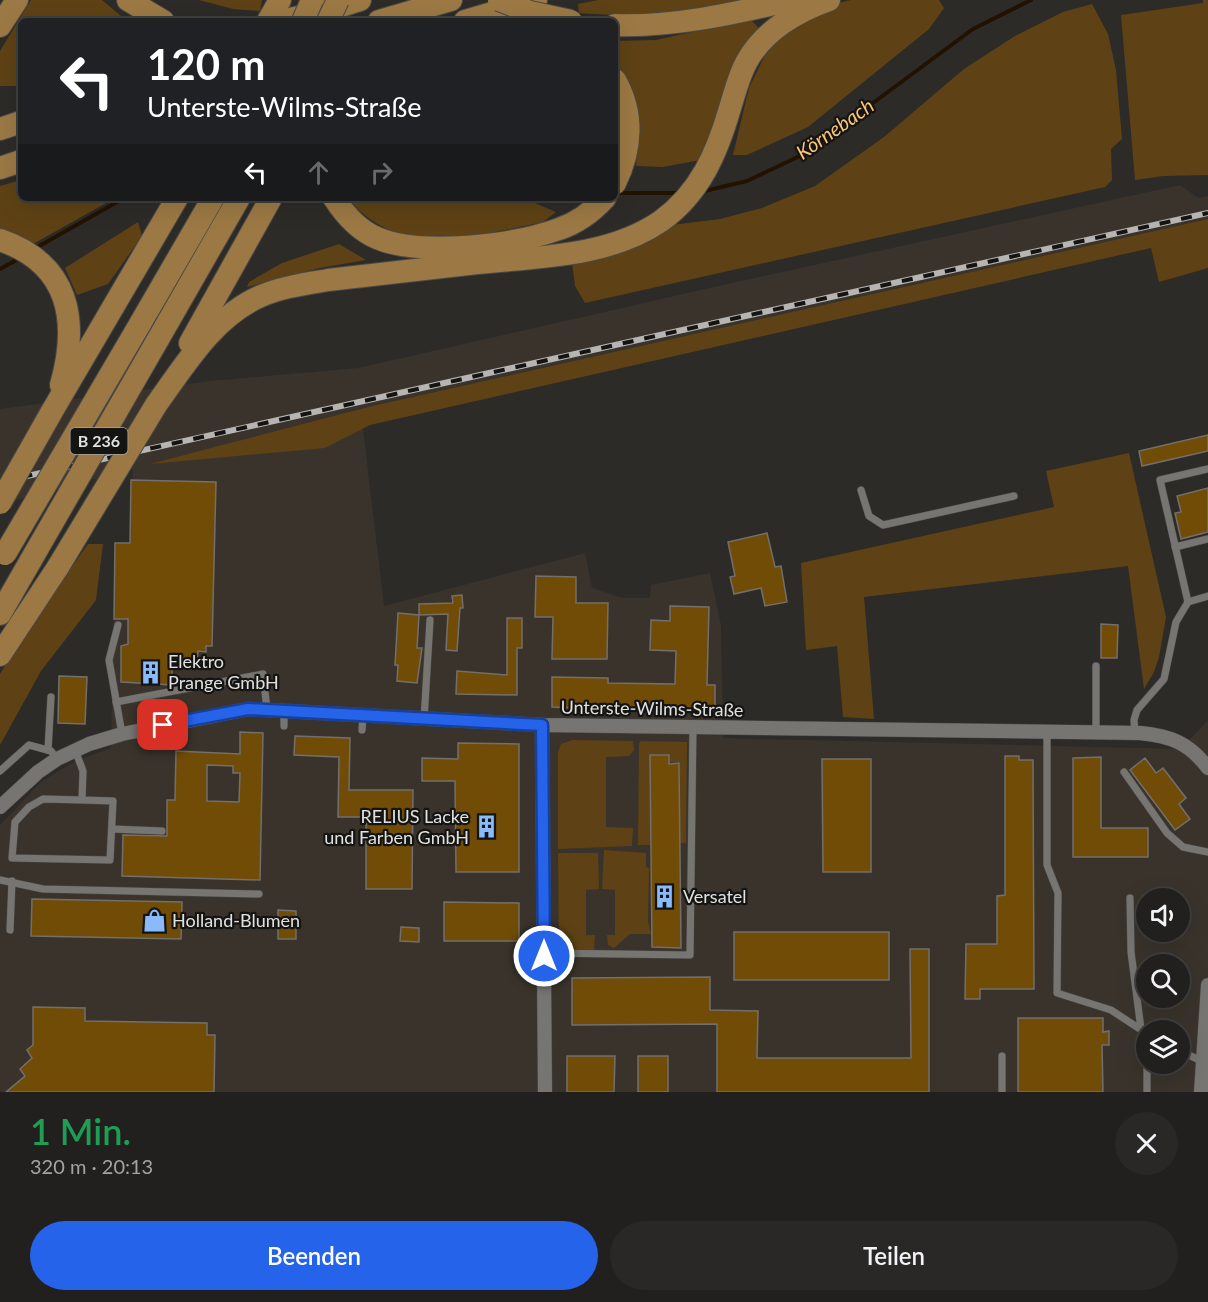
<!DOCTYPE html>
<html lang="de">
<meta charset="utf-8">
<style>
:root{--surface:#22201e;--page:#2a2827;--text:#f1f3f6;--muted:#a2a3a4;--line:#3f3e3c;--accent:#2563eb}
body{margin:0;font-family:Lato,sans-serif;background:var(--page);color:var(--text);height:100vh;display:flex;flex-direction:column;font-size:22px;white-space:nowrap}
*{box-sizing:border-box;margin:0}
p{font-size:20px;color:var(--muted)}
.icon{flex:none;width:33px;height:33px;fill:none;stroke:currentColor;stroke-width:2;stroke-linecap:round;stroke-linejoin:round}
.map{position:relative;height:1092px;overflow:hidden}
.side{display:flex;flex-direction:column;background:var(--surface);flex:1}
.side>*{flex:none}
.banner{position:absolute;left:18px;top:18px;width:600px;height:183px;border-radius:9px;box-shadow:0 6px 24px #0002,0 0 0 2px var(--line);background:#202124;color:#fff;overflow:hidden}
.buttons{position:absolute;left:1136px;top:888px;display:grid;gap:12px}
.buttons a{display:grid;place-items:center;width:54px;height:54px;border-radius:50%;background:var(--surface);box-shadow:0 6px 24px #0002,0 0 0 2px var(--line);font-size:30px}
.pin{position:absolute;display:grid;place-items:center;width:51px;height:51px;color:#fff;margin:-26px;border-radius:12px;box-shadow:0 3px 9px #0006}
.me{position:absolute;width:66px;margin:-33px;rotate:0deg;stroke-linejoin:round;filter:drop-shadow(0 0 4px #0008)}
.turn{display:flex;align-items:center;gap:21px;height:126px;padding:0 30px;font-size:27px}
.turn .icon{width:78px;height:78px;stroke-width:2.5}
.turn b{display:block;font-size:42px;line-height:51px}
.lanes{display:flex;align-items:center;height:57px;padding:0 30px;background:#0003;justify-content:center;gap:30px;direction:ltr}
.lanes .off{opacity:.35}
.round{display:grid;place-items:center;flex:none;width:63px;height:63px;border-radius:32px;background:var(--page)}
.head{display:flex;align-items:center;justify-content:space-between;height:102px;padding:0 30px}
h1{font-size:36px;font-weight:600;line-height:45px;color:#1e9e55}
.primary-button{display:flex;gap:12px;margin-top:auto;padding:12px 30px}
.primary-button a{flex:1;height:69px;border-radius:36px;background:var(--accent);color:#fff;font-size:24px;font-weight:600;line-height:69px;text-align:center}
.primary-button a+a{background:var(--page);color:var(--text)}
.map>svg:first-child{display:block}
</style>
<div class="map">
<svg width="1208" height="1092" viewBox="0 0 1208 1092">
<rect width="100%" height="100%" fill="#2d2b28"/>
<path fill="#39332b" fill-rule="evenodd" d="M1180 185 1198 198 1208 196V219L368 407 195 453 362 421 384 606 585 553 592 588 623 598H650L651 585 710 573 721 625 723 738 1181 749 1208 720V1092H0V825L41 782 75 761 111 748 115 543H130L133 469 0 504V409L211 381 358 368 723 285ZM1146 898H1179V932H1146ZM1146 964H1179V998H1146ZM1146 1030H1179V1064H1146Z"/>
<g fill="#5e4215">
<polygon points="31,0 102,0 127,21 21,21 21,86 0,86 0,51"/>
<polygon points="199,0 262,0 260,11 233,9"/>
<path d="M598 0H744C691 12 633 18 579 13L578 4Z"/>
<polygon points="851,0 939,0 944,8 929,29 808,127 747,155 733,155 749,88 764,57 783,33 838,3"/>
<polygon points="1203,0 1208,0 1208,175 1163,176 1135,180 1121,15 1203,3"/>
<polygon points="1092,4 1108,34 1116,70 1122,139 1111,149 1112,180 1105,187 585,303 575,286 572,262 672,225 720,219 762,208 815,186 884,137 964,69 1015,36 1063,12"/>
<polygon points="750,19 759,28 700,160 663,167 636,166 637,149 625,81 615,68 615,41 656,40"/>
<polygon points="21,180 21,198 115,198 33,244 0,230 0,186"/>
<path d="M346 198H523L556 212 543 222C502 231 431 248 391 231 373 223 360 212 346 198Z"/>
<polygon points="1208,219 1208,268 1159,282 1151,248 370,425 325,448 150,464 368,407"/>
<polygon points="138,222 142,236 108,284 77,295 65,268"/>
<polygon points="339,244 366,260 320,268 247,287 249,282 282,263"/>
<polygon points="1129,453 1166,617 1159,657 1154,672 1144,689 1128,566 864,597 874,719 843,717 837,646 806,650 801,563 1054,507 1046,471"/>
<polygon points="88,544 103,544 96,600 41,671 0,745 0,674 26,632"/>
<polygon points="572,740 633,741 634,750 629,756 606,757 606,827 633,828 632,846 558,849 558,752 561,744"/>
<polygon points="641,741 687,742 686,843 680,843 680,762 670,762 669,755 650,754 650,845 638,845 639,743"/>
<polygon points="604,850 646,853 646,867 649,868 648,921 651,934 630,934 614,948 608,945 607,935 615,935 615,890 602,889"/>
<polygon points="558,853 598,853 599,889 586,890 586,935 595,935 594,950 559,950"/>
</g>
<g fill="none" stroke-linecap="round" stroke-linejoin="round">
<g stroke="#221300" stroke-width="4">
<polyline points="700,192 747,181 804,154 973,29 1031,0"/>
<polyline points="615,193 678,193"/>
<polyline points="34,249 124,198"/>
<polyline points="0,269 20,258"/>
</g>
</g>
<g fill="#714c07" stroke="#726f6c" stroke-width="1.5" fill-rule="evenodd">
<polygon points="1208,435 1208,451 1142,466 1139,451"/>
<polygon points="131,480 216,482 212,646 206,646 206,652 198,651 197,664 172,663 172,685 121,682 121,646 128,644 128,619 114,619 115,543 130,543"/>
<polygon points="1208,488 1208,532 1181,539 1175,513 1181,512 1177,496"/>
<polygon points="767,533 775,567 781,566 787,602 765,606 761,588 734,594 730,577 735,576 728,542"/>
<polygon points="536,576 576,577 576,603 608,603 607,659 552,659 553,617 535,617"/>
<polygon points="462,595 463,608 460,608 457,651 446,650 448,614 419,615 419,604 453,603 452,596"/>
<polygon points="670,606 709,607 707,685 715,685 715,713 552,707 552,677 608,678 608,683 675,684 676,651 650,650 651,620 670,621"/>
<polygon points="398,613 419,615 417,648 422,648 417,683 397,681 398,665 395,665"/>
<polygon points="507,618 522,618 522,648 517,648 517,695 456,694 457,671 507,675"/>
<polygon points="1101,624 1118,625 1117,658 1101,658"/>
<polygon points="59,676 87,677 85,724 58,723"/>
<path d="M240 732 263 733 260 880 122 876 123 835 167 836V800H175L176 751 240 754ZM207 765 233 766V773H240L239 802 207 801Z"/>
<polygon points="295,736 350,738 349,790 413,790 412,889 366,889 366,817 338,817 339,757 294,755"/>
<polygon points="458,743 519,744 519,872 456,872 455,781 422,781 422,758 458,759"/>
<polygon points="650,755 669,755 669,764 679,763 681,948 652,947"/>
<polygon points="1005,756 1019,756 1019,760 1033,760 1034,989 980,989 980,999 965,999 966,944 997,944 997,896 1005,895"/>
<polygon points="1101,757 1101,828 1148,828 1148,857 1073,857 1073,758"/>
<polygon points="1145,758 1156,773 1163,768 1186,798 1179,804 1190,819 1175,830 1130,770"/>
<polygon points="822,759 871,759 871,872 823,872"/>
<polygon points="32,899 182,902 181,939 31,936"/>
<polygon points="444,902 519,903 519,941 444,941"/>
<polygon points="278,910 296,911 296,939 278,939"/>
<polygon points="401,927 419,928 419,942 400,941"/>
<rect x="734" y="932" width="155" height="48"/>
<polygon points="910,949 929,949 929,1092 717,1092 717,1024 572,1025 572,978 710,977 710,1010 758,1011 757,1058 911,1058"/>
<polygon points="33,1007 85,1008 85,1021 207,1023 207,1035 215,1035 214,1092 6,1092 25,1076 20,1069 32,1058 27,1050 33,1045"/>
<polygon points="1018,1018 1103,1018 1103,1032 1109,1031 1109,1045 1102,1045 1103,1092 1018,1092"/>
<polygon points="567,1056 615,1056 614,1092 567,1092"/>
<rect x="638" y="1056" width="30" height="36"/>
</g>
<g fill="none" stroke-linecap="round" stroke-linejoin="round">
<defs>
<g id="service">
<polyline points="861,490 869,516 883,525 1014,496"/>
<polyline points="1175,547 1208,539"/>
<polyline points="1188,602 1160,480 1208,469"/>
<polyline points="118,625 109,660 122,734"/>
<polyline points="1096,666 1096,732"/>
<polyline points="116,702 263,674 267,710"/>
<polyline points="424,720 430,620"/>
<polyline points="284,726 284,711"/>
<polyline points="362,730 363,716"/>
<polyline points="1047,732 1047,865 1058,893 1057,993 1111,1010 1146,1033"/>
<polyline points="1135,733 1134,720 1137,710 1164,679 1176,622 1188,602 1208,596"/>
<polyline points="48,750 51,697"/>
<polyline points="75,750 83,771 82,800 113,801 110,860 12,858 15,822 29,807 43,799 82,800"/>
<polyline points="0,771 29,745 51,751 57,759"/>
<polyline points="1124,772 1167,833 1183,847 1208,852"/>
<polyline points="112,829 162,831"/>
<polyline points="0,880 43,889 259,894"/>
<polyline points="1130,898 1131,952 1141,1029"/>
<polyline points="10,930 12,881"/>
<polyline points="544,953 690,955 693,727"/>
<polyline points="1179,1050 1203,1062"/>
<polyline points="1002,1092 1002,1056"/>
<polyline points="1147,1092 1147,1064"/>
</g>
<g id="minor">
<polyline points="542,725 545,1092"/>
<path d="M0 807 38 772 57 759 89 744 122 734 248 709 542 725 1140 733C1171 736 1189 743 1208 768"/>
<polyline points="1201,1092 1208,985"/>
</g>
<g id="trunk">
<polyline points="128,0 163,21"/>
<polyline points="319,13 360,0"/>
<polyline points="268,21 280,0"/>
<polyline points="281,21 317,13"/>
<polyline points="379,21 451,0"/>
<polyline points="465,21 536,0"/>
<path d="M615 25C673 27 734 14 790 0"/>
<polyline points="0,26 17,0"/>
<path d="M615 80C634 113 632 149 615 183"/>
<polyline points="0,129 21,122"/>
<polyline points="0,168 21,161"/>
<path d="M334 198C345 215 358 230 377 238 421 257 515 245 559 229 577 223 592 212 605 198"/>
<path d="M0 240C70 264 79 321 61 385"/>
<polyline points="168,322 239,198"/>
<polyline points="140,324 213,198"/>
<polyline points="190,343 271,198"/>
<path d="M156 405C185 365 213 317 261 296 282 287 305 284 328 280 378 274 427 269 477 263 537 257 609 257 661 221 700 193 717 153 730 108 735 92 739 75 747 61 764 31 797 11 829 0"/>
<polyline points="51,413 177,198"/>
<polyline points="0,614 31,560"/>
<polyline points="0,655 58,567"/>
</g>
</defs>
<use href="#service" stroke="#4a4947" stroke-width="8"/>
<use href="#minor" stroke="#4a4947" stroke-width="15"/>
<use href="#trunk" stroke="#4a4947" stroke-width="24"/>
<use href="#service" stroke="#777571" stroke-width="7"/>
<use href="#minor" stroke="#777571" stroke-width="14"/>
<use href="#trunk" stroke="#9c7944" stroke-width="22"/>
<defs>
<polyline id="rail" points="0,482 1208,213"/>
</defs>
<use href="#rail" stroke="#b7b5b3" stroke-width="6"/>
<use href="#rail" stroke="#141412" stroke-width="4" stroke-dasharray="11" stroke-linecap="butt"/>
<defs>
<g id="trunk-bridge">
<polyline points="499,0 530,12 571,21"/>
<polyline points="303,21 312,0"/>
<polyline points="328,21 338,0"/>
<polyline points="0,503 51,413"/>
<polyline points="5,554 140,324"/>
<polyline points="31,560 168,322"/>
<polyline points="58,567 156,405"/>
</g>
</defs>
<use href="#trunk-bridge" stroke="#4a4947" stroke-width="24" stroke-linecap="butt"/>
<use href="#trunk-bridge" stroke="#9c7944" stroke-width="22"/>
</g>
<g fill="none" stroke-linecap="round" stroke-linejoin="round">
<defs>
<polyline id="route" points="163,725 248,709 542,725 544,956"/>
</defs>
<use href="#route" stroke="#184099" stroke-width="15"/>
<use href="#route" stroke="#2563eb" stroke-width="10"/>
</g>
<defs>
<symbol id="building-bare" viewBox="-9 -9 18 18"><path d="M-4-6H4V6H1V3H-1V6H-4ZM-2.5-4.3h1.7v1.8h-1.7ZM.8-4.3h1.7v1.8H.8ZM-2.5-1h1.7V.8h-1.7ZM.8-1h1.7V.8H.8Z" fill="#88bafc" stroke="#141412" stroke-width="2.5" paint-order="stroke"/></symbol>
<symbol id="shop-bare" viewBox="-9 -9 18 18"><path d="M-5-2.5h2.3a2.7 3.5 0 0 1 5.4 0H5L5.5 6h-11ZM-1.5-2.5h3a1.5 2.3 0 0 0-3 0Z" fill="#88bafc" stroke="#141412" stroke-width="2.5" paint-order="stroke"/></symbol>
</defs>
<g fill-rule="evenodd">
<use href="#building-bare" x="134" y="656" width="33" height="33"/>
<use href="#building-bare" x="470" y="810" width="33" height="33"/>
<use href="#building-bare" x="648" y="880" width="33" height="33"/>
<use href="#shop-bare" x="138" y="904" width="33" height="33"/>
</g>
<g text-anchor="middle" stroke-width="4.5" stroke-linejoin="round" paint-order="stroke">
<rect fill="#141412" stroke="#a4a4a2" stroke-width="1.5" x="70.5" y="428" width="57" height="26" rx="4.5"/>
<g font-size="16" font-weight="bold" fill="#e2e1df">
<text x="99" y="447">B 236</text>
</g>
<g font-size="18" fill="#e2e1df" stroke="#141412" text-anchor="start">
<text x="168" y="668">Elektro<tspan x="168" dy="21">Prange GmbH</tspan></text>
<text x="469" y="823" text-anchor="end">RELIUS Lacke<tspan x="469" dy="21">und Farben GmbH</tspan></text>
<text x="683" y="903">Versatel</text>
<text x="172" y="927">Holland-Blumen</text>
</g>
<g font-size="18" fill="#e2e1df" stroke="#141412">
<text transform="translate(652 709) rotate(1)" y="6">Unterste-Wilms-Straße</text>
</g>
<g font-size="20" font-style="italic" fill="#fbc576" stroke="#141412">
<text transform="translate(835 129) rotate(-35)" y="7">Körnebach</text>
</g>
</g>
</svg>
<div class="buttons">
<a><svg class="icon" aria-label="sound" viewBox="0 0 24 24"><path d="M4 9h4l5-4v14l-5-4H4zM17 9q2 3 0 6"/></svg></a>
<a><svg class="icon" aria-label="search" viewBox="0 0 24 24"><circle cx="10" cy="10" r="6"/><path d="M15 15l6 6"/></svg></a>
<a><svg class="icon" aria-label="layers" viewBox="0 0 24 24"><path d="M12 4l9 5-9 5-9-5zM3 14l9 5 9-5"/></svg></a>
</div>
<div class="pin" style="left:163px;top:725px;background:#d93025"><svg class="icon" aria-label="arrive" viewBox="0 0 24 24"><path d="M6 21V4h12l-3 4 3 4H6"/></svg></div>
<svg class="me" style="left:544px;top:956px" viewBox="-20 -20 40 40"><circle r="17" fill="#2563eb" stroke="#fff" stroke-width="3"/><path d="M0-11L8 9 0 5-8 9z" fill="#fff"/></svg>
<div class="banner">
<div class="turn"><svg class="icon" aria-label="left" viewBox="0 0 24 24"><path d="M17 20v-9H6M10 6l-5 5 5 5"/></svg><div><b>120 m</b>Unterste-Wilms-Straße</div></div>
<div class="lanes"><svg class="icon" aria-label="left" viewBox="0 0 24 24"><path d="M17 20v-9H6M10 6l-5 5 5 5"/></svg><svg class="icon off" aria-label="ahead" viewBox="0 0 24 24"><path d="M12 20V5M6 11l6-6 6 6"/></svg><svg class="icon off" aria-label="right" viewBox="0 0 24 24"><path d="M7 20v-9h11M14 6l5 5-5 5"/></svg></div>
</div>
</div>
<section class="side">
<div class="head"><div><h1>1 Min.</h1><p>320 m · 20:13</p></div><a class="round"><svg class="icon" aria-label="close" viewBox="0 0 24 24"><path d="M6 6l12 12M18 6L6 18"/></svg></a></div>
<div class="primary-button"><a>Beenden</a><a>Teilen</a></div>
</section>
